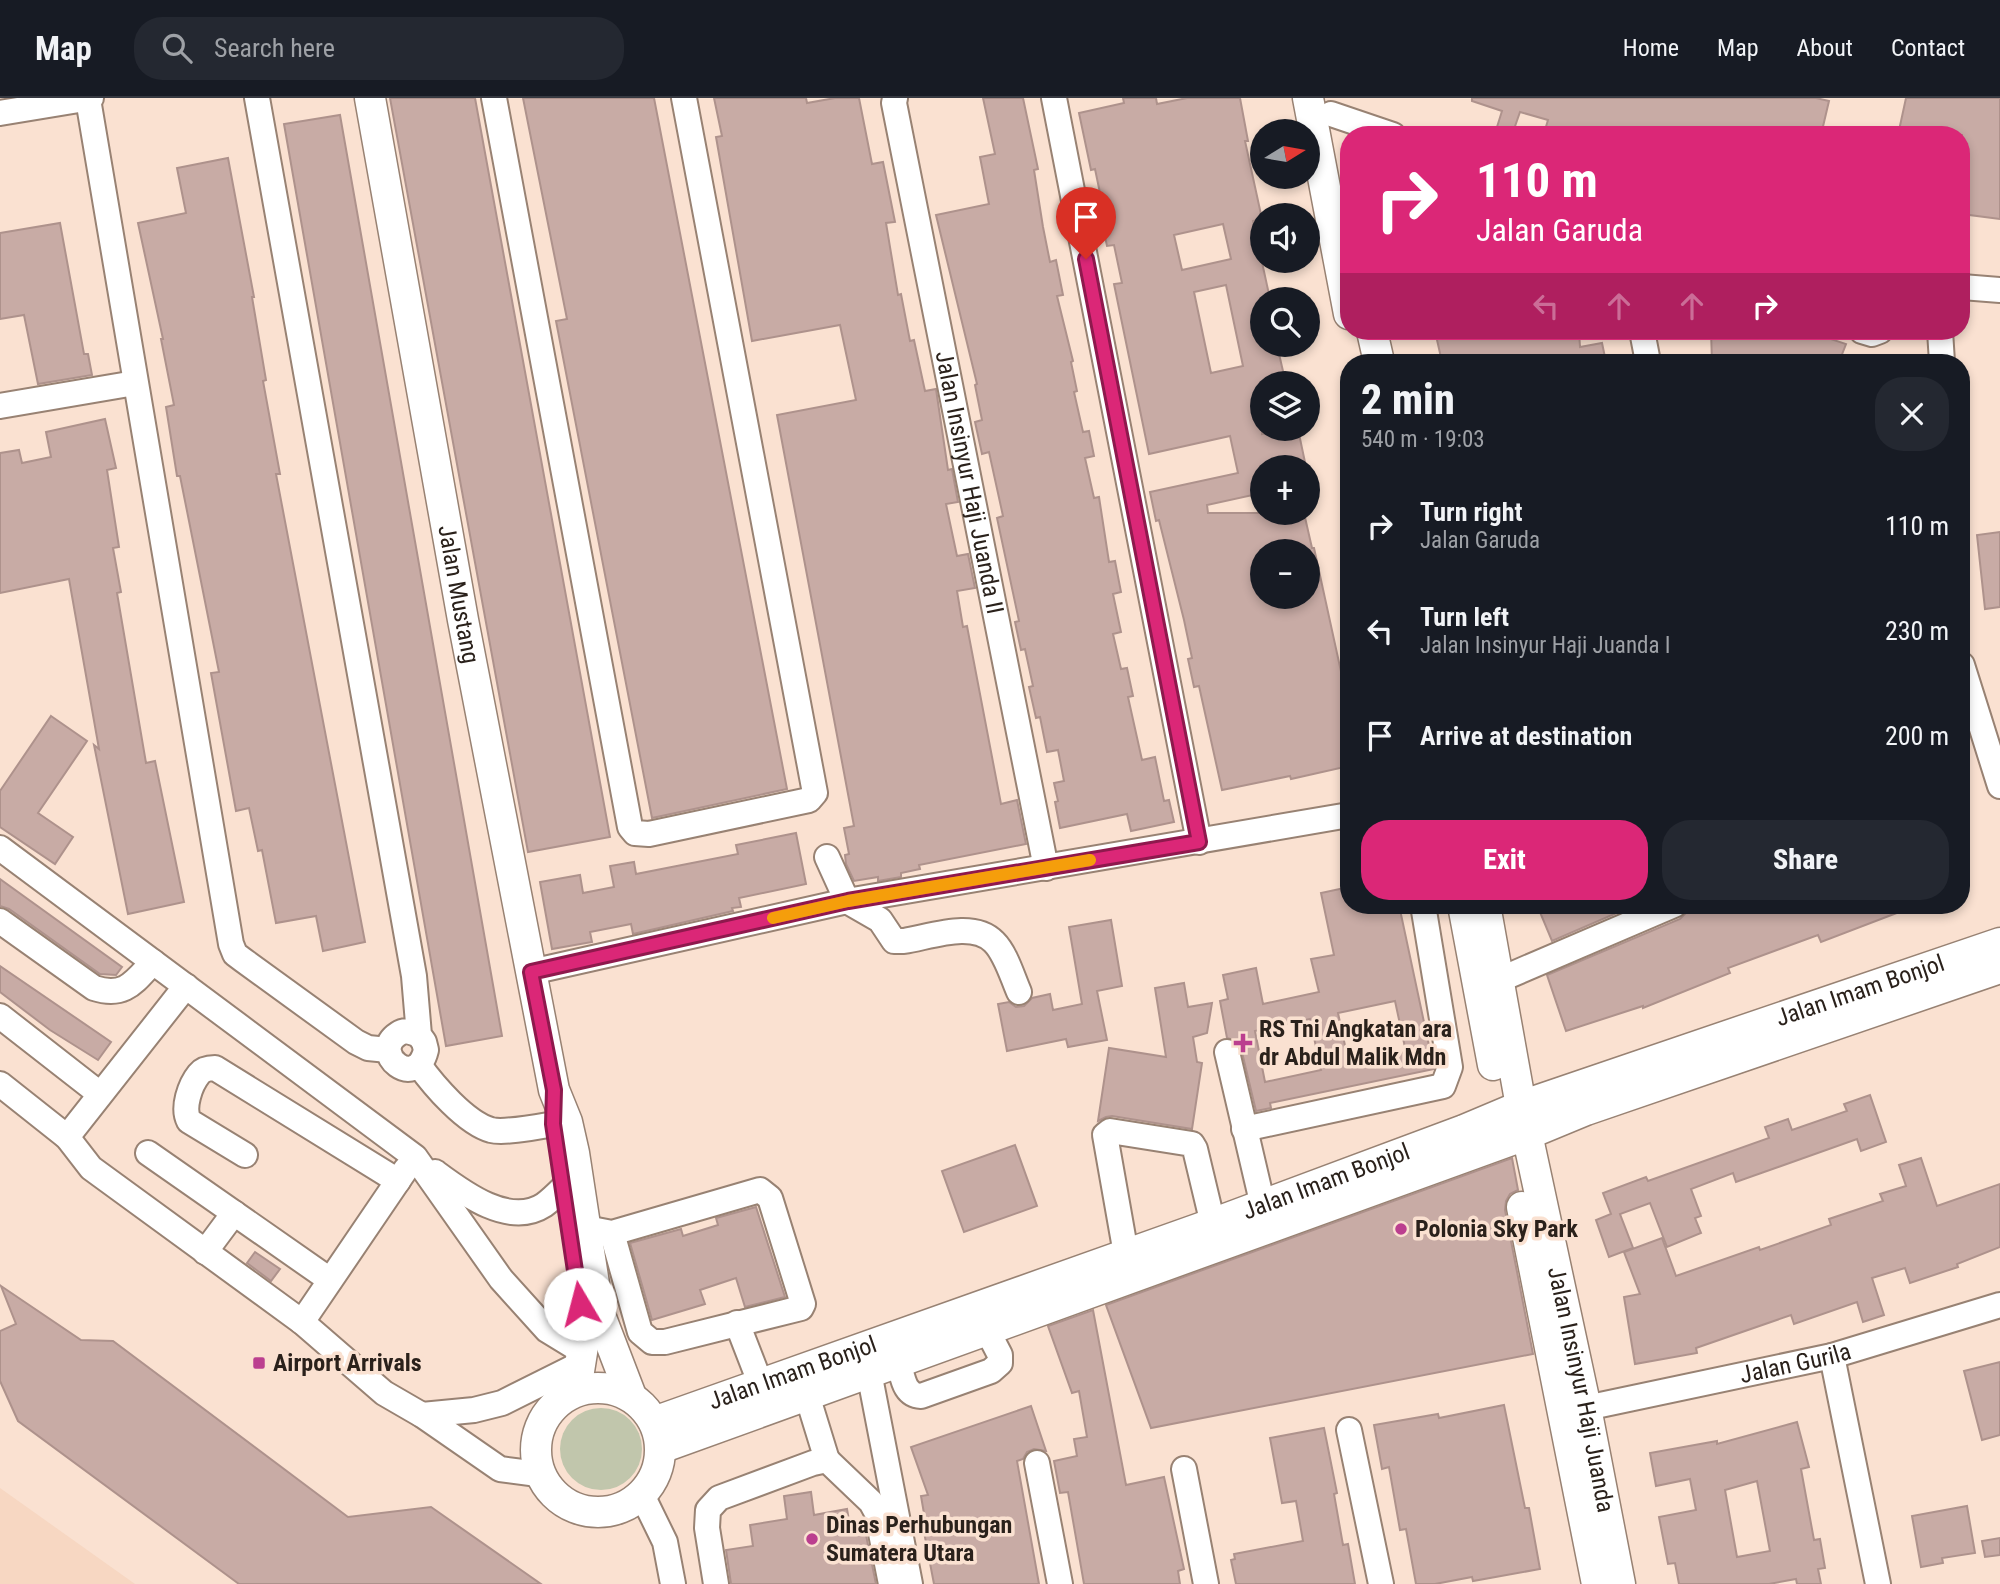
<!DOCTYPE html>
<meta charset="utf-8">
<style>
:root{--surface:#171b24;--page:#242831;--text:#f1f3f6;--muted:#9ea1a6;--line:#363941;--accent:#db2777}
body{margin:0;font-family:"Roboto Condensed",sans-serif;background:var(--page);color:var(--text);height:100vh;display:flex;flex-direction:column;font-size:26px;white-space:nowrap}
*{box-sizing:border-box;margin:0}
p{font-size:23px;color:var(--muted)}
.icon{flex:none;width:38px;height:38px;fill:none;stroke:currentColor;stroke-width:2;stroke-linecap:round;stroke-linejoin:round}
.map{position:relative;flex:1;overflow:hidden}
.side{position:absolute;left:1340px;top:256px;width:630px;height:560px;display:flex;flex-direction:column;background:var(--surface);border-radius:28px;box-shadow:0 4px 10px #0003}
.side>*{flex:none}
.banner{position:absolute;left:1340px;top:28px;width:630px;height:214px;border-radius:28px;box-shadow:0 4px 10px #0003;background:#db2777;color:#fff;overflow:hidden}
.needle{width:46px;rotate:79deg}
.fabs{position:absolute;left:1250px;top:21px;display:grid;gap:14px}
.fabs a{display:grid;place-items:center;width:70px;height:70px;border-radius:50%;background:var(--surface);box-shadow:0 4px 10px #0003;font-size:35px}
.pin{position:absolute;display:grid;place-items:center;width:60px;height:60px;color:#fff;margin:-72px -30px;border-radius:50% 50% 50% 0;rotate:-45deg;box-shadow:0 0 7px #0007}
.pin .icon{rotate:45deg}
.me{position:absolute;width:77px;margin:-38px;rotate:352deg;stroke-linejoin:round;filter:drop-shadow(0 0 5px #0008)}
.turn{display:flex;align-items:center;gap:24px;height:147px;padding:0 21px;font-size:32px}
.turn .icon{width:91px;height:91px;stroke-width:2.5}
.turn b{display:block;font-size:49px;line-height:60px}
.lanes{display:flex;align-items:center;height:66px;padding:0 21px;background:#0003;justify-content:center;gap:35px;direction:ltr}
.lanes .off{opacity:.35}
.round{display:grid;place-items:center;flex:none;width:74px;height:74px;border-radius:28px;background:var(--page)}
.head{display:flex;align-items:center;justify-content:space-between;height:119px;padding:0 21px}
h1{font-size:42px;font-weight:800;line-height:52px}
.action{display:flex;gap:14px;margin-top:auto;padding:14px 21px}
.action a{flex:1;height:80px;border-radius:28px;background:var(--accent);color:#fff;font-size:28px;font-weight:800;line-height:80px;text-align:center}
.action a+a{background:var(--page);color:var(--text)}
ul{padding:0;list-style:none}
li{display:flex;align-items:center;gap:21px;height:105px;padding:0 21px}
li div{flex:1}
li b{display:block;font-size:26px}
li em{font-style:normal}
header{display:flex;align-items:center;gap:42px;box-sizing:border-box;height:98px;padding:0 35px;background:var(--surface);border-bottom:2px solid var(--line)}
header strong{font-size:33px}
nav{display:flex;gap:38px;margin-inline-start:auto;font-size:24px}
.search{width:490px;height:63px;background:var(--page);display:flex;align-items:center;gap:18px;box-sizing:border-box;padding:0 24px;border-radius:28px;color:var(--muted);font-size:26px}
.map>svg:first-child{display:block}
</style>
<header>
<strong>Map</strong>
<div class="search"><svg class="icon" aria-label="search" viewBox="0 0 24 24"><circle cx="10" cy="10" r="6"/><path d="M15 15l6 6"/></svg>Search here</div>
<nav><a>Home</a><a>Map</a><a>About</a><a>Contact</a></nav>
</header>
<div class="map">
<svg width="2000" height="1486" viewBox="0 0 2000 1486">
<rect width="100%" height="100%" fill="#fae1d1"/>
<polygon fill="#f7d7c2" points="0,1390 135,1486 0,1486"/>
<circle fill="#c1c6ac" cx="601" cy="1351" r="41"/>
<g fill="#c8aba5" stroke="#ae928c" stroke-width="2" fill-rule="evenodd">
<polygon points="390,0 475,0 610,739 528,754"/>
<polygon points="523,0 654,0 787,691 652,720 556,223 567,221"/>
<polygon points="714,0 806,0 807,5 835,0 859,0 872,66 883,64 895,124 886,125 898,197 901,196 910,243 914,242 925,293 936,291 948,372 952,371 958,404 946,406 957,458 968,456 975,490 957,493 963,529 967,528 1001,706 1017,702 1026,746 919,767 920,771 901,775 901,779 878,783 878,779 854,783 846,766 845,757 849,756 844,730 854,728 777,317 856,302 840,227 752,243 716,39 722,38"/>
<polygon points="983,0 1023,0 1038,71 1034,72 1043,129 1050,164 1056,162 1063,197 1057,198 1073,263 1071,264 1077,293 1074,294 1083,334 1089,333 1094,358 1085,360 1094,400 1099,399 1109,464 1115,463 1121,494 1113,496 1121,534 1113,536 1121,571 1127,570 1133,598 1128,599 1142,662 1155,659 1164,703 1169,702 1174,724 1131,733 1127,716 1060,730 1055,704 1058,703 1054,685 1064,683 1058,652 1047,654 1040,619 1036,620 1029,589 1033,588 1025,551 1021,552 1015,524 1019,523 997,420 1003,418 989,354 982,356 975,324 982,322 975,287 977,286 936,117 989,106 980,59 995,56"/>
<path d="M1123 0H1156L1157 6 1187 0H1240L1248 43H1245L1262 121 1253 123 1270 201H1262V247H1277L1285 282 1262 285V336L1298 331 1306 369H1262V395L1207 407 1208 415H1304L1312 450H1314L1349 610V668L1291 681 1290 678 1222 692 1199 588 1194 589 1188 561 1192 560 1184 522 1159 422 1156 423 1150 394 1238 375 1230 338 1149 356 1114 186 1122 185 1114 147 1107 148 1101 120 1105 119 1095 71 1091 72 1079 15 1124 5ZM1223 126 1231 161 1182 172 1174 137ZM1226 187 1243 268 1211 275 1194 194ZM1262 453H1307V499H1262Z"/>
<polygon points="1472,0 1816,0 1829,3 1821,37 1561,37 1545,32 1548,22 1520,14 1513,34 1497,29 1502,13 1472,3"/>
<polygon points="1906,0 2000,0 2000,121 1962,116 1962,37 1898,37"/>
<polygon points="340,17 502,938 446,948 284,26"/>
<polygon points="228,60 254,199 252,199 266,282 263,283 280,376 276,376 365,844 323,853 316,818 276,825 262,752 258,753 249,710 236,713 211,575 219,574 189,423 180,378 177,378 166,309 174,307 161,241 163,241 138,125 186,115 177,70"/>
<polygon points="60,125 84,256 88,256 92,277 38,286 24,217 0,221 0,135"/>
<polygon points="1435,233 1579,233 1580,249 1602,245 1606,264 1442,264"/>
<polygon points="1711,233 1807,233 1846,246 1839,264 1712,264"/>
<polygon points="105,321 116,370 107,372 119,449 113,450 121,494 117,495 146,665 155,663 184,804 128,816 94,647 99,651 69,481 0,495 0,355 19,352 22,365 51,359 46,334"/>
<polygon points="2000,434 2000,509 1985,511 1977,437"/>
<polygon points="51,618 87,643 38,715 73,739 55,766 0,729 0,693"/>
<polygon points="796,735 806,786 739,800 741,809 732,810 733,813 633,836 631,826 590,834 592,844 552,851 540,784 580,777 583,795 614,789 610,768 634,764 636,776 738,756 736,747"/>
<polygon points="0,781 122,869 116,877 100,876 9,811 0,808"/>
<path d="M1349 789V807H1399L1434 971 1270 1005 1271 1010 1256 1013 1241 950 1237 943 1227 940 1220 903 1228 901 1223 877 1256 870 1263 906 1319 894 1311 861 1334 857 1321 795ZM1395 903 1406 954 1349 966 1338 915ZM1310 921 1321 972 1265 984 1255 933Z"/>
<polygon points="1537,807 1624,807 1626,811 1552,843"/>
<polygon points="1689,807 1915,807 1915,808 1821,844 1818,837 1728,870 1730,875 1643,910 1643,908 1566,933 1547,877 1680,821 1686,815"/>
<polygon points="1111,822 1122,888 1097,893 1107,942 1068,949 1066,941 1007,953 998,906 1009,904 1016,909 1024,908 1032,900 1050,896 1053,912 1082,906 1069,829"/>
<polygon points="0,868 111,944 98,962 50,932 0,894"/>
<polygon points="1184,885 1188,909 1212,905 1207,935 1193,939 1197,964 1202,965 1192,1031 1112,1018 1106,1019 1098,1023 1109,950 1166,959 1155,890"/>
<polygon points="1870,997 1886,1044 1861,1053 1857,1041 1736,1084 1733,1075 1691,1091 1701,1118 1695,1120 1701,1135 1667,1149 1650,1105 1620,1116 1633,1150 1609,1159 1596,1122 1611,1116 1603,1095 1646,1079 1648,1083 1769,1040 1765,1029 1788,1021 1792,1032 1847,1013 1844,1006"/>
<polygon points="1015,1047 1037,1108 964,1134 942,1073"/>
<polygon points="1512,1060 1518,1092 1510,1096 1506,1103 1505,1112 1533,1256 1151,1330 1106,1207"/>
<polygon points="1921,1060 1937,1108 2000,1086 2000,1149 1957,1166 1958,1169 1910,1185 1905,1170 1872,1180 1884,1217 1863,1224 1857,1204 1794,1226 1791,1217 1696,1250 1697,1255 1635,1266 1624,1199 1640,1196 1624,1154 1662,1140 1676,1178 1759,1149 1760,1152 1831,1127 1829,1121 1883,1103 1880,1096 1906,1088 1899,1067"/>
<polygon points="756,1109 785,1199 745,1209 736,1180 700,1192 705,1206 652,1222 630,1145 681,1131 683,1138 718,1127 716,1120"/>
<polygon points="255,1154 280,1171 271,1183 247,1165"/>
<polygon points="1,1188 81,1242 113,1243 348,1419 431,1409 541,1486 239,1486 18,1323 0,1283 0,1233 16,1226"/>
<polygon points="1093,1212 1126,1387 1164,1379 1184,1471 1178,1473 1180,1486 1084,1486 1068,1394 1060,1395 1054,1363 1077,1358 1074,1341 1087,1339 1079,1293 1072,1295 1048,1228"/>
<polygon points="2000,1264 2000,1337 1982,1342 1964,1273"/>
<polygon points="1504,1307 1525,1410 1529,1410 1540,1471 1473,1483 1472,1479 1435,1486 1416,1486 1406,1431 1400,1432 1389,1369 1382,1371 1374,1327 1438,1316 1439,1320"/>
<polygon points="1031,1308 1046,1353 1034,1351 1027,1354 1023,1361 1017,1363 1039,1486 934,1486 924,1434 927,1433 921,1398 928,1397 911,1349"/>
<path d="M1797 1324 1809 1369 1801 1371 1814 1442 1820 1441 1825 1470 1818 1471 1821 1486H1797L1796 1481 1769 1486H1679L1675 1465 1668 1466 1659 1419 1696 1412 1690 1381 1656 1388 1650 1355 1717 1343V1346ZM1757 1383 1770 1453 1737 1459 1725 1392Z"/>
<polygon points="1324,1330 1337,1395 1334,1396 1343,1447 1348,1446 1355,1486 1236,1486 1231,1462 1235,1461 1234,1456 1303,1443 1296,1403 1282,1405 1270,1340"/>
<polygon points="811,1394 814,1417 847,1411 851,1434 865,1432 876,1486 731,1486 726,1452 753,1448 750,1427 787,1421 784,1398"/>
<polygon points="1967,1408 1975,1455 1942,1460 1943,1465 1921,1469 1912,1418"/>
<polygon points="2000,1440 2000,1457 1985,1459 1982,1443"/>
</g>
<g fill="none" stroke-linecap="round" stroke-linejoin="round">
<defs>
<g id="minor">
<path d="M257 0 414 878 419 937 424 944 426 952C416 994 369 955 398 936 405 931 412 934 419 937"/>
<polyline points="494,0 630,729 635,735 649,736 809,702 815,695 684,0"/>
<path id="s1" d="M895 0 894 5 1046 770"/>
<polyline points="1054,0 1199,744"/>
<polyline points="88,1 231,846 235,856 243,862 356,944 368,950 388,952"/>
<polyline points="0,15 91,0"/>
<polyline points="1331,16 1393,37"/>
<polyline points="1962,189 2000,192"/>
<polyline points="1642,233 1648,264"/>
<polyline points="1862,233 1872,236 1880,233"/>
<polyline points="1940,233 1942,264"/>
<polyline points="0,308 135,285"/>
<polyline points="1962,567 2000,688"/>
<polyline points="0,750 415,1059 501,1181 547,1232 583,1254"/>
<path d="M827 759 847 803 880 822 894 843H904C930 839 973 822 994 844 1006 856 1012 878 1019 894"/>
<path d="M0 823 94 890C125 900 134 884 153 864"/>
<polyline points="531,874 847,803 1349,717"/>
<polyline points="1499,882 1674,807"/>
<polyline points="0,918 100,996"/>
<polyline points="1227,954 1263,1108 1268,1123"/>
<path d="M419 967C434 988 466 1025 491 1032 507 1036 550 1026 567 1024"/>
<polyline points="0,986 67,1039 91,1070 302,1224 384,1295 422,1317 500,1371 538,1376"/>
<polyline points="1244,1031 1443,988 1450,969 1423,807"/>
<polyline points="67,1039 186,888"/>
<polyline points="148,1055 330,1182"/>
<path d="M245 1057 189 1023C182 1010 190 987 199 976 203 971 209 970 215 970L398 1083"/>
<path d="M435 1074C462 1094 509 1130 544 1107 551 1102 558 1095 564 1089"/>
<polyline points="586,1130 612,1135 760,1092 770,1100 803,1206 801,1210 665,1244 652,1244 640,1234 612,1135"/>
<polyline points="205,1154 234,1115"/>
<polyline points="1126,1156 1105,1037 1110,1033 1192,1046 1195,1051 1217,1143"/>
<polyline points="302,1224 406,1071"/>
<polyline points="737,1225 761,1287"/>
<polyline points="1832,1258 1878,1486"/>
<path d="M898 1263C903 1278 903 1297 921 1298L991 1273 1000 1265V1257L987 1232"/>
<polyline points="869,1274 910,1486"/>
<path id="s2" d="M1586 1310 1832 1258 2000 1207"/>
<polyline points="422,1317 474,1312 502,1305 582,1265"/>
<polyline points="1349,1332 1381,1486"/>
<polyline points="827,1362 871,1404 877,1415 891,1486"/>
<polyline points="1037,1365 1060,1486"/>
<polyline points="1184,1371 1206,1486"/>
<polyline points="642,1397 665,1444 673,1486"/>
<polyline points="716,1486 707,1430 708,1412 719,1400 813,1365 827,1362 807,1297"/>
</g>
<g id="major">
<path id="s3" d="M370 0 463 522 554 992 567 1024 574 1055 598 1212 631 1298"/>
<polyline points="1308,0 1349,216"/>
<polyline points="1372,233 1379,264"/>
<polyline points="1463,807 1493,967"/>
<path id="s4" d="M1485 807 1521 1008 1586 1310 1620 1486"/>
<polyline points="1522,1109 1597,1486"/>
<circle cx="598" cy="1352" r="62"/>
<polyline points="576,1292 584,1242 579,1196"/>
<path id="s5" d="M654 1324 1212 1126 1464 1032 1521 1008 2000 845"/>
<polyline points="661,1350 1528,1036 1586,1012 2000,870"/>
</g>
</defs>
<use href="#minor" stroke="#988273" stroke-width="28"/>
<use href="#major" stroke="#988273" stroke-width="33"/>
<use href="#minor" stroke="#fff" stroke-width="24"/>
<use href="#major" stroke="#fff" stroke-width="30"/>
</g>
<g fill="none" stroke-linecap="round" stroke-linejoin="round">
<defs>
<polyline id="route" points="580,1206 553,1026 554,992 531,874 848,803 1199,744 1086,161"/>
</defs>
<use href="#route" stroke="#8e194d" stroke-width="18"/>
<use href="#route" stroke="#db2777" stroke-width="12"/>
<polyline stroke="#f59e0b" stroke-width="12" points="773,820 848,803 1090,762"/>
</g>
<g fill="#bb3f8f" stroke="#fae1d1" stroke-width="2.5">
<path d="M1239.5 934.5h7v7h7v7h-7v7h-7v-7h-7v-7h7z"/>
<circle cx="1401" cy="1131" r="7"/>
<rect x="252" y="1258" width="14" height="14" rx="3.5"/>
<circle cx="812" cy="1441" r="7"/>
</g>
<g text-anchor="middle" stroke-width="7" stroke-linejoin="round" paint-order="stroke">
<g font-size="24" fill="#2a211b" stroke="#fae1d1">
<text dy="8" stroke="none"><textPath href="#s1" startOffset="392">Jalan Insinyur Haji Juanda II</textPath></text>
<text dy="8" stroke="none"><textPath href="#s3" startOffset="504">Jalan Mustang</textPath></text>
<text dy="8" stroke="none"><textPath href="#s5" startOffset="1281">Jalan Imam Bonjol</textPath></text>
<text dy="8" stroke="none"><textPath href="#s5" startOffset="714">Jalan Imam Bonjol</textPath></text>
<text dy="8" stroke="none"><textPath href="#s2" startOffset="214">Jalan Gurila</textPath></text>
<text dy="8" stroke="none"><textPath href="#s5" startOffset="147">Jalan Imam Bonjol</textPath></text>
<text dy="8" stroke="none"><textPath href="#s4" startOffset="494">Jalan Insinyur Haji Juanda</textPath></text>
</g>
<g font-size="24" font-weight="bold" fill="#2a211b" stroke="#fae1d1" text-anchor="start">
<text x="1259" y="939">RS Tni Angkatan ara<tspan x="1259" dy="28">dr Abdul Malik Mdn</tspan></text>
<text x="1415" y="1139">Polonia Sky Park</text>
<text x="273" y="1273">Airport Arrivals</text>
<text x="826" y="1435">Dinas Perhubungan<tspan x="826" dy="28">Sumatera Utara</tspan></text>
</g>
</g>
</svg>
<div class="fabs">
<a><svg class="needle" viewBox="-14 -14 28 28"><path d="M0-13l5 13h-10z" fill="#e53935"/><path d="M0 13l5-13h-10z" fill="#9ea1a6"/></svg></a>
<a><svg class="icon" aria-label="sound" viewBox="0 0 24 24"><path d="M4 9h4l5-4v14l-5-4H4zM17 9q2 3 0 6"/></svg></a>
<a><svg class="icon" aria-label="search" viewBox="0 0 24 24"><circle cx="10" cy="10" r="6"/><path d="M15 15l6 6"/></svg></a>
<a><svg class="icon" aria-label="layers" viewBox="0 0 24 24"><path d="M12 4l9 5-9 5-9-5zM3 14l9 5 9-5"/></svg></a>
<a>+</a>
<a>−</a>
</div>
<div class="pin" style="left:1086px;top:161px;background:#d93025"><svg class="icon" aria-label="arrive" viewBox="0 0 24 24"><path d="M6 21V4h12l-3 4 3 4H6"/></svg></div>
<svg class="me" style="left:580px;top:1206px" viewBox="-20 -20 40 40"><circle r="19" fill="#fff"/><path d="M0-13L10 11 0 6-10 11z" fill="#db2777"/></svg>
<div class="banner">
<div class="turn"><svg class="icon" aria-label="right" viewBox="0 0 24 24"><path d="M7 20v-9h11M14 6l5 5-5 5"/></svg><div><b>110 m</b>Jalan Garuda</div></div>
<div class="lanes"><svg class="icon off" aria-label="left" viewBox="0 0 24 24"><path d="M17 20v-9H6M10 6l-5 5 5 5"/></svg><svg class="icon off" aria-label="ahead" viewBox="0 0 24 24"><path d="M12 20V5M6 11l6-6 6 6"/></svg><svg class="icon off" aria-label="ahead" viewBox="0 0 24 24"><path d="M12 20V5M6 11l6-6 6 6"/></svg><svg class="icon" aria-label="right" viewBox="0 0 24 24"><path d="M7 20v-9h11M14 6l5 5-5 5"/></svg></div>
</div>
<section class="side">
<div class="head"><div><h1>2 min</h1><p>540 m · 19:03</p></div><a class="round"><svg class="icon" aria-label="close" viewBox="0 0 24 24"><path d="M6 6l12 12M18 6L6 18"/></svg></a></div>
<ul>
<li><svg class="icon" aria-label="right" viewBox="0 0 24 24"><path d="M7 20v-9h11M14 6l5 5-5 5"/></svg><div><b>Turn right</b><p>Jalan Garuda</p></div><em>110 m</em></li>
<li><svg class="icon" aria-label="left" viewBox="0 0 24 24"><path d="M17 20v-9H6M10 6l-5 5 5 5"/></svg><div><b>Turn left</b><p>Jalan Insinyur Haji Juanda I</p></div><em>230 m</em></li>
<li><svg class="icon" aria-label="arrive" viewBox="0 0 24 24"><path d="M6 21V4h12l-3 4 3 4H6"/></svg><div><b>Arrive at destination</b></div><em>200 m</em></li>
</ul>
<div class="action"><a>Exit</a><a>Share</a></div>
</section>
</div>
